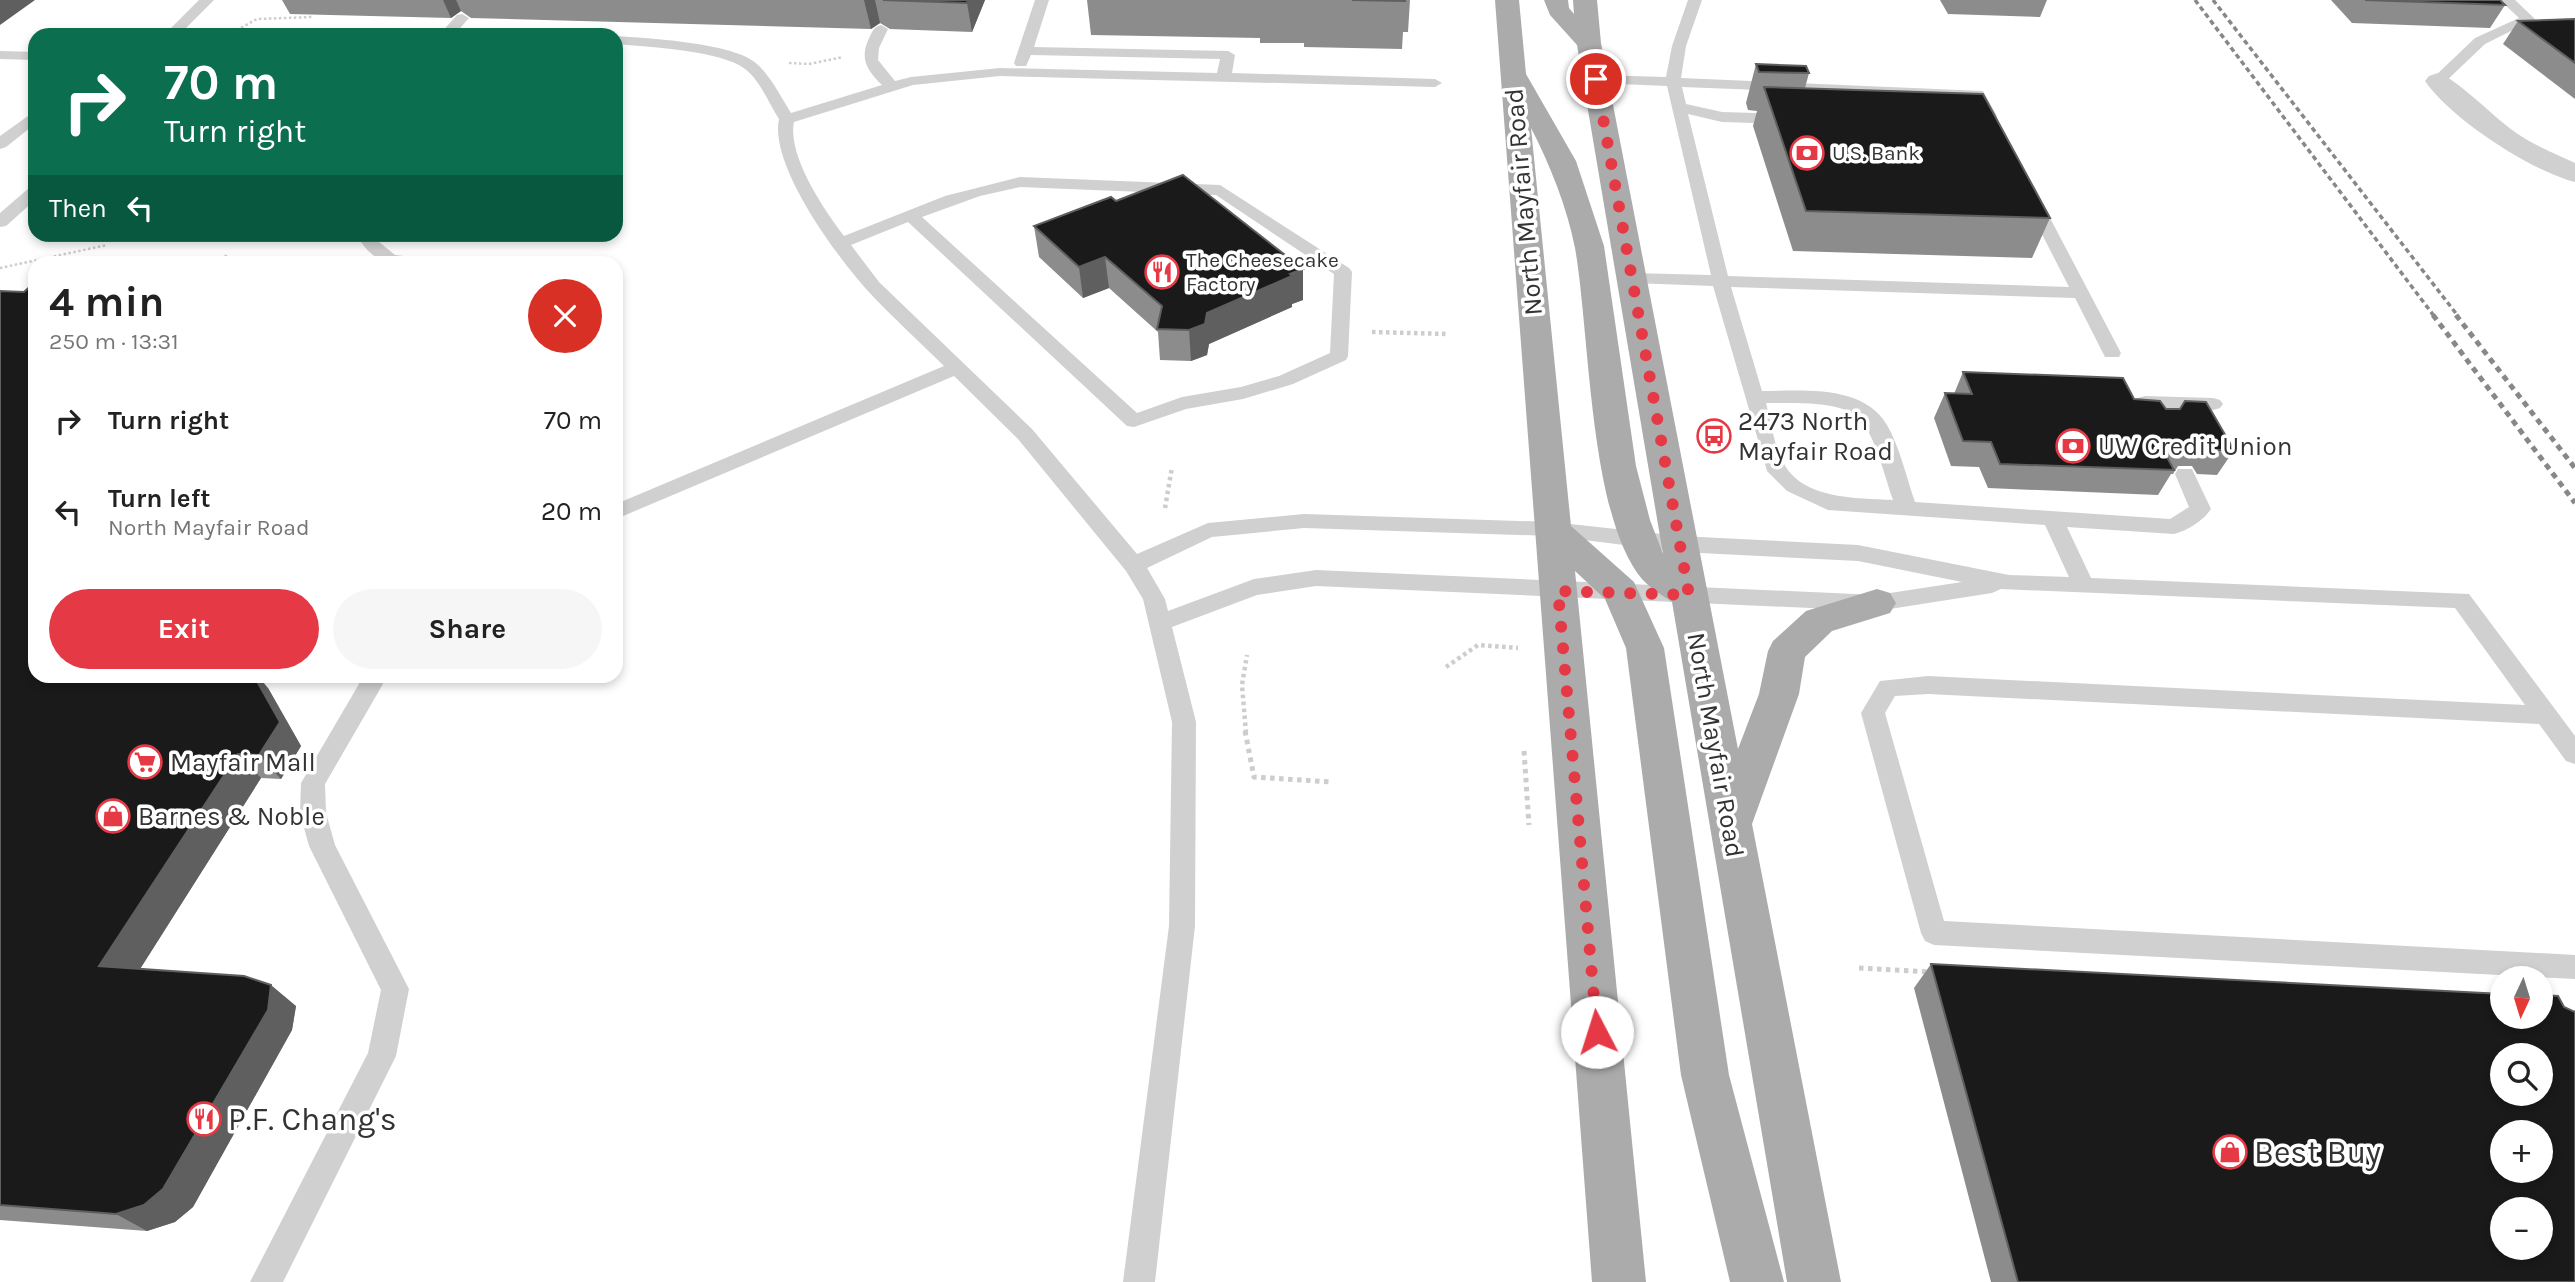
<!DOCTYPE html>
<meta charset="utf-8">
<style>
:root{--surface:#fff;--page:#f6f6f6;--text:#222;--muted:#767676;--accent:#e63946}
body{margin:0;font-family:Karla,sans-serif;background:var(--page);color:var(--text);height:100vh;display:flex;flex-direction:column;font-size:26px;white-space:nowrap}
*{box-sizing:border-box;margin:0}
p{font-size:23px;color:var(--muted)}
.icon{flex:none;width:38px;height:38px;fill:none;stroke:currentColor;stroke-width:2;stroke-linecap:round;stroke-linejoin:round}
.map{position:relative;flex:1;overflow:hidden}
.panel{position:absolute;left:28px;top:256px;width:595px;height:427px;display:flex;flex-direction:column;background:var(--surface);border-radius:21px;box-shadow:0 4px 10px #0003}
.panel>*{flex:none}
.guide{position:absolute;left:28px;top:28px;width:595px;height:214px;border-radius:21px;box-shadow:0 4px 10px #0003;background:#0b6e4f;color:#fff;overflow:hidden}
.needle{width:46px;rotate:184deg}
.tools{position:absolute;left:2490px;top:966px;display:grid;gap:14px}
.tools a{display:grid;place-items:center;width:63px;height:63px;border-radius:50%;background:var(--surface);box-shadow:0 4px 10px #0003;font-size:35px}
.pin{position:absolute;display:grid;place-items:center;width:60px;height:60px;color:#fff;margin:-30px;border:4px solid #fff;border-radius:50%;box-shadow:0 2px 7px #0007}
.me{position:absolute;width:77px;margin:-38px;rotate:355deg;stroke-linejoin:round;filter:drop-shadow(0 0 5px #0008)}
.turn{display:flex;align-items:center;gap:24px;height:147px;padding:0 21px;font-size:32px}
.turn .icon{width:91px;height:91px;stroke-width:2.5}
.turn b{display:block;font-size:49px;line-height:60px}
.then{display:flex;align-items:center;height:66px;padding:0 21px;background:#0003;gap:14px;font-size:26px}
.round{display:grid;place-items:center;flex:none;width:74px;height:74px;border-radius:37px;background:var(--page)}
.head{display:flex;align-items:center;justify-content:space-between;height:119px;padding:0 21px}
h1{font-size:42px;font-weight:700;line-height:52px}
.action{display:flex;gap:14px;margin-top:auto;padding:14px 21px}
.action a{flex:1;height:80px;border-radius:42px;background:var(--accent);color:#fff;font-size:28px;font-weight:700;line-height:80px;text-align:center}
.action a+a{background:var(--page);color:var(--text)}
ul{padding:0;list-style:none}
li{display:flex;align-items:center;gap:21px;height:91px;padding:0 21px}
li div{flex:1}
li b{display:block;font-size:26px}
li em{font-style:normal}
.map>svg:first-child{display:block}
</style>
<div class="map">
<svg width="2575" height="1282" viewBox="0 0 2575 1282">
<rect width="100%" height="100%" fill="#fff"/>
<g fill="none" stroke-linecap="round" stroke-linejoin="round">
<g stroke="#cdcdcd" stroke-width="2.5" stroke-dasharray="2.5 2.5" stroke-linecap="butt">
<polyline points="228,35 257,19 312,17"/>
<polyline points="789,63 809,64 843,57"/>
<polyline points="225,255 231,262"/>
<polyline points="0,268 107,245"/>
</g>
<g stroke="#cdcdcd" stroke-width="4.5" stroke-dasharray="3.5 3.5" stroke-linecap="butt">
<polyline points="1372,332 1447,334"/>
<polyline points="1165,508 1172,467"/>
<polyline points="1446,667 1478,645 1518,648"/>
<polyline points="1246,733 1242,685 1247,655"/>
</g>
<g stroke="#cdcdcd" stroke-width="5" stroke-dasharray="4.5 4.5" stroke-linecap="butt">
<polyline points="1245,731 1254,777 1332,782"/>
<polyline points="1524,751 1529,825"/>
<polyline points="1859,968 1930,972"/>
</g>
<g fill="#d0d0d0" fill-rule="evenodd">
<polygon points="199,0 214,0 179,35 164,35"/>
<path d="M1035 0H1049L1034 47 1228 51 1235 55 1232 73 1435 79 1442 83 1435 87 1000 76 913 85 794 122C787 155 824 210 844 236L945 196 1020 177 1220 185 1349 268 1352 272 1348 356 1346 360 1293 384 1243 399 1186 409 1134 427 1127 426 908 222 851 245 879 282 1032 429 1137 554 1208 523 1304 514 1552 522 1680 536 1858 545 2009 575 2069 577 2045 525 1828 510 1787 491 1767 471 1713 286 1632 283 1623 278 1632 273 1711 275 1667 86 1596 83 1589 79 1596 75 1666 77 1672 46 1688 0H1702L1686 46 1681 78 1983 91 1997 116 1994 119H1984L1973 98 1682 87 1686 104 1722 112 1784 114 1792 119 1784 124 1722 122 1688 114 1728 276 2069 287 2024 199 2032 194 2040 199 2121 353 2119 357H2105L2075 298 1731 287 1762 391C1802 391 1863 384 1887 425 1900 448 1906 476 1915 502L2170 519 2189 507 2175 474 2178 469H2192L2211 509C2204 520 2187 531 2174 534L2067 527 2091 578 2469 594 2575 736V764L2566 761 2539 724 1928 694 1895 696 1885 713 1944 921 2575 955V979L1934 945 1925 941 1921 933 1861 713 1880 681 1928 676 2525 705 2455 608 2001 589 1992 593 1877 611 1316 586 1257 595 1172 627 1196 722 1195 926 1155 1282H1123L1169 926 1172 722 1143 599 1126 571 1018 439 954 376 616 519V504L944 366C919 341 892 317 868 291 837 257 769 165 779 119 769 104 760 80 745 69 721 50 647 47 616 44V36C648 38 735 43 757 64 771 77 781 97 791 113L882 85C866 69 859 58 870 36 873 30 874 27 881 25L888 29 879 48 878 60 895 81 911 77 1000 68 1217 73 1220 59 1031 55 1026 66H1016L1014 63ZM1020 187 1216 195 1334 274 1330 353 1279 376 1241 387 1182 397 1137 413 922 217 980 196ZM1766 403C1867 402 1864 408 1893 500 1857 498 1802 500 1783 462 1774 445 1771 422 1766 403ZM1304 528 1552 536 1680 552 1858 561 1962 582 1877 595 1316 570 1254 579 1168 611 1165 599 1147 568 1212 537Z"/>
<polygon points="2500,0 2515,0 2535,19 2485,44 2443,84 2433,84 2431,81 2433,78 2475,38 2519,18"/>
<polygon points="462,14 469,18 454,35 439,35 457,15"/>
<polygon points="0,51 35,52 35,60 0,59"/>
<polygon points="35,111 35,124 6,147 0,149 0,136"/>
<polygon points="35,186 35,200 6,226 0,227 0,213 29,188"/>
<path d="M364 234H381L379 242 395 255 422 258 425 262C397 264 379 268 361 242Z"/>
<polygon points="2145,396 2213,398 2220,400 2223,404 2220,408 2213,410 2158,409 2161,414 2158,418 2144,418 2135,402 2138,398"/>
<polygon points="356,676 378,676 383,684 325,784 326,813 335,845 409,989 396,1056 283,1282 250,1282 368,1053 381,990 309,846 300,813 301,783 359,684"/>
</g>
<path fill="#d0d0d0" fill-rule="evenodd" d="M2438 73C2457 78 2499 123 2521 136 2538 147 2557 155 2575 163V182C2531 171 2451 119 2425 81L2429 76Z"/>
<path fill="#ababab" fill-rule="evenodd" d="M1495 0H1519L1526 74 1576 161 1604 246 1636 466 1650 520 1663 554 1577 45 1550 15 1544 0H1568L1569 8 1574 14 1573 0H1597L1601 43 1738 749 1759 694 1768 651 1773 641 1806 611 1877 589 1890 593 1896 603 1890 613 1832 631 1805 657 1799 694 1752 824 1841 1282H1787L1672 602C1662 595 1650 588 1642 579 1589 516 1590 332 1575 248 1567 207 1550 165 1531 128L1571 526 1634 582 1664 648 1729 1075 1784 1282H1730L1681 1075 1626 648 1605 599 1575 571 1646 1282H1592Z"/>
<g stroke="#888" stroke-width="3.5" stroke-dasharray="5 3.5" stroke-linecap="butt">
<polyline points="2195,0 2434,316"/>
<polyline points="2213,0 2458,316"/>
</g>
<g stroke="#888" stroke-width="5" stroke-dasharray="6 5" stroke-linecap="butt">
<polyline points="2433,315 2575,503"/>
<polyline points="2456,315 2575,468"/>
</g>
</g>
<g fill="#8c8c8c">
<polygon points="282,0 985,0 972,32 890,29 880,23 871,29 471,18 461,11 451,18 290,14"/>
<polygon points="1087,0 1410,0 1408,32 1403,32 1402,49 1304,47 1304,43 1260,43 1260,38 1091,35"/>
<polygon points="1940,0 2047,0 2040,17 1948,14"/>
<polygon points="2331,0 2500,0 2505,5 2490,28 2352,23"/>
<polygon points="2575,19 2575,99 2503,44 2518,21"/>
<polygon points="1756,64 1809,73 1805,88 2050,218 2032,258 1793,251 1753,126 1757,111 1748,110 1746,103"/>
<polygon points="1116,201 1303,300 1292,304 1292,307 1209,344 1207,355 1191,361 1160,360 1158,332 1109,288 1083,298 1039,257 1034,226"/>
<polygon points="0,291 35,676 268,688 301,746 281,779 261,778 140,969 296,1006 292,1030 193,1207 175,1222 147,1231 0,1220"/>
<polygon points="1963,372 2134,399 2166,409 2234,450 2217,475 2197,474 2192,466 2178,466 2173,474 2171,474 2158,495 1988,488 1979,467 1951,466 1934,418 1945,393 1954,394"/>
<polygon points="1931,964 2564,1007 2573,1011 2575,1010 2575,1282 1991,1282 1914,988"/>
</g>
<g fill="#5f5f5f">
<polygon points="0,0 35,0 0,25"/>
<polygon points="443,0 456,0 461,11 451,18"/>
<polygon points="864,0 875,0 880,23 871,29"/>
<polygon points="968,0 985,0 972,32 967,3"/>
<polygon points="1105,257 1109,288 1083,298 1079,267"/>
<polygon points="1303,269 1303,300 1292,304 1292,307 1209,344 1207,355 1191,361 1189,330 1207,313"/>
<polygon points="254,676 258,676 268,688 301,746 281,779 259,755"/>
<polygon points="238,754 261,778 128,988 99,966"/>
<polygon points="271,985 296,1006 292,1030 193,1207 175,1222 147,1231 116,1214"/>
</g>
<g fill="#1a1a1a" stroke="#5f5f5f" stroke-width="2" fill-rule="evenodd">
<polygon points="883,0 968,0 967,3"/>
<polygon points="1352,0 1405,0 1405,1"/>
<polygon points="2365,0 2500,0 2505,5"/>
<polygon points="2575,19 2575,63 2518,21"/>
<polygon points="1756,64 1806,66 1809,73 1759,72"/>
<polygon points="1764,87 1983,94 2050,218 1806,211"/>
<polygon points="1183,175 1303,269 1290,274 1292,276 1207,313 1205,324 1189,330 1157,329 1162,306 1105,257 1079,267 1034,226 1111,197 1116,201"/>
<polygon points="35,282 35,676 254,676 280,722 259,755 238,754 99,966 244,976 271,985 268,1010 163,1189 144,1205 116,1214 0,1205 0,291 24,292"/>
<polygon points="1963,372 2123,378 2134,399 2160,401 2166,409 2180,409 2185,401 2206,402 2234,450 2214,450 2208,441 2194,441 2188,449 2162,448 2174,470 2000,464 1991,442 1963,441 1945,393 1972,394"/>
<path d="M1931 964 2502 994V1017H2541V995L2558 996 2564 1007 2575 1012V1282H2018ZM2502 1055H2541V1094H2502ZM2502 1132H2541V1171H2502ZM2502 1209H2541V1248H2502Z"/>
</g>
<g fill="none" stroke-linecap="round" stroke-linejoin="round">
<polyline stroke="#e63946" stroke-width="12" stroke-dasharray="0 21.6" points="1596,79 1689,595 1558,591 1597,1032"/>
</g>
<defs>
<symbol id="bank-ring" viewBox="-11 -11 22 22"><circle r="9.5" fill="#fff" stroke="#e63946" stroke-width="1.5"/><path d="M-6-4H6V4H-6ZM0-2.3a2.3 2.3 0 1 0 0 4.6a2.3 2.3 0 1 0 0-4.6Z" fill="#e63946"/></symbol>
<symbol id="restaurant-ring" viewBox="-11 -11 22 22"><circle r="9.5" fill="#fff" stroke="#e63946" stroke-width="1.5"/><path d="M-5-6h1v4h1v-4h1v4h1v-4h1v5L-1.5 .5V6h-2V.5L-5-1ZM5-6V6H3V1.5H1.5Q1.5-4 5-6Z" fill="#e63946"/></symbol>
<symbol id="bus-ring" viewBox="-11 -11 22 22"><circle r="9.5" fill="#fff" stroke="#e63946" stroke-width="1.5"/><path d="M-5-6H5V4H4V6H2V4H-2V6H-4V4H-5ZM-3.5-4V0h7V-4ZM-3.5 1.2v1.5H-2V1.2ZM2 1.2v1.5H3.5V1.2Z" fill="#e63946"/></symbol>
<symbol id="supermarket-ring" viewBox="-11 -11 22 22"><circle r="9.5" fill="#fff" stroke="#e63946" stroke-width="1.5"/><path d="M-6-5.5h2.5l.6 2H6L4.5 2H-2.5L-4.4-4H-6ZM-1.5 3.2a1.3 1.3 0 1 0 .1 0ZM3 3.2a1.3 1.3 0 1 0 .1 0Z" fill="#e63946"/></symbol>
<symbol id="shop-ring" viewBox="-11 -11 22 22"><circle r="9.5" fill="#fff" stroke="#e63946" stroke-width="1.5"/><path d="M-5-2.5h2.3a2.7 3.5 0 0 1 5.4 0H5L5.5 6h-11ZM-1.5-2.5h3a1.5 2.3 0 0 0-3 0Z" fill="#e63946"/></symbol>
</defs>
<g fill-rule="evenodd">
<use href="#bank-ring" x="1788" y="134" width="38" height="38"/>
<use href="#restaurant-ring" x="1143" y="253" width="38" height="38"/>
<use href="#bus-ring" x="1695" y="417" width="38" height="38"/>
<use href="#bank-ring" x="2054" y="427" width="38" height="38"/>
<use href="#supermarket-ring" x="126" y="743" width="38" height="38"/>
<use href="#shop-ring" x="94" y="797" width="38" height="38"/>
<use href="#restaurant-ring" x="185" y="1100" width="38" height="38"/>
<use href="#shop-ring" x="2211" y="1133" width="38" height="38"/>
</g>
<g text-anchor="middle" stroke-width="7" stroke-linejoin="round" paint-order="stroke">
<g font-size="21" fill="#333" stroke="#fff" text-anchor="start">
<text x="1832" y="160">U.S. Bank</text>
<text x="1186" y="267">The Cheesecake<tspan x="1186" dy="24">Factory</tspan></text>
</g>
<g font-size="26" fill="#333" stroke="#fff">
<text transform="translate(1523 202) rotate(-95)" y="9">North Mayfair Road</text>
<text transform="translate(1716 745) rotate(80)" y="9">North Mayfair Road</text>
</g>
<g font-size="26" fill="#333" stroke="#fff" text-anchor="start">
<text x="1738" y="430">2473 North<tspan x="1738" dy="30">Mayfair Road</tspan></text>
<text x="2098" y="455">UW Credit Union</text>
<text x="170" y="771">Mayfair Mall</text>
<text x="138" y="825">Barnes &amp; Noble</text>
</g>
<g font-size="32" fill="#333" stroke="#fff" text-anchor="start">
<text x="228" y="1130">P.F. Chang's</text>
<text x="2254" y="1163">Best Buy</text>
</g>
</g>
</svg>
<div class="tools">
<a><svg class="needle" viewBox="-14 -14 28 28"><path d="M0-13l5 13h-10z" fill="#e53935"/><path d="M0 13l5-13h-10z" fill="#767676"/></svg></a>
<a><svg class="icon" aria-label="search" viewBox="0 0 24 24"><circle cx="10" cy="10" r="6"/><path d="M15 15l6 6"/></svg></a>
<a>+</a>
<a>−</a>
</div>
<div class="pin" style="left:1596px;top:79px;background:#d93025"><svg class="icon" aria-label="arrive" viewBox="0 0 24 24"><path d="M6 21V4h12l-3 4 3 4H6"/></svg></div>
<svg class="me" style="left:1597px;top:1032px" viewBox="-20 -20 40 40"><circle r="19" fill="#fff"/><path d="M0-13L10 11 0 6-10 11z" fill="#e63946"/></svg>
<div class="guide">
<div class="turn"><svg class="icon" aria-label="right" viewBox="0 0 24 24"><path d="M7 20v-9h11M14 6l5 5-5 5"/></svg><div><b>70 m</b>Turn right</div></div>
<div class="then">Then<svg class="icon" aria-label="left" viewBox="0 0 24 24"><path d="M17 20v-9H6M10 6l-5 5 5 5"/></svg></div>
</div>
<section class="panel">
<div class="head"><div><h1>4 min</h1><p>250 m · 13:31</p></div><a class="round" style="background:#d93025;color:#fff"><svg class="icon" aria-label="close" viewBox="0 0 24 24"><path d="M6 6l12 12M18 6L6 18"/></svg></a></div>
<ul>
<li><svg class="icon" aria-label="right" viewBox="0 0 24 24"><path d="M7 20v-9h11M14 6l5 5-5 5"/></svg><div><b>Turn right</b></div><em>70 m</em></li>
<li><svg class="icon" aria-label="left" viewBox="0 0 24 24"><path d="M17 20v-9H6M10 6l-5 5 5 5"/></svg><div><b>Turn left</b><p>North Mayfair Road</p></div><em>20 m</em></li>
</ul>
<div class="action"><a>Exit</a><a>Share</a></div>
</section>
</div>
